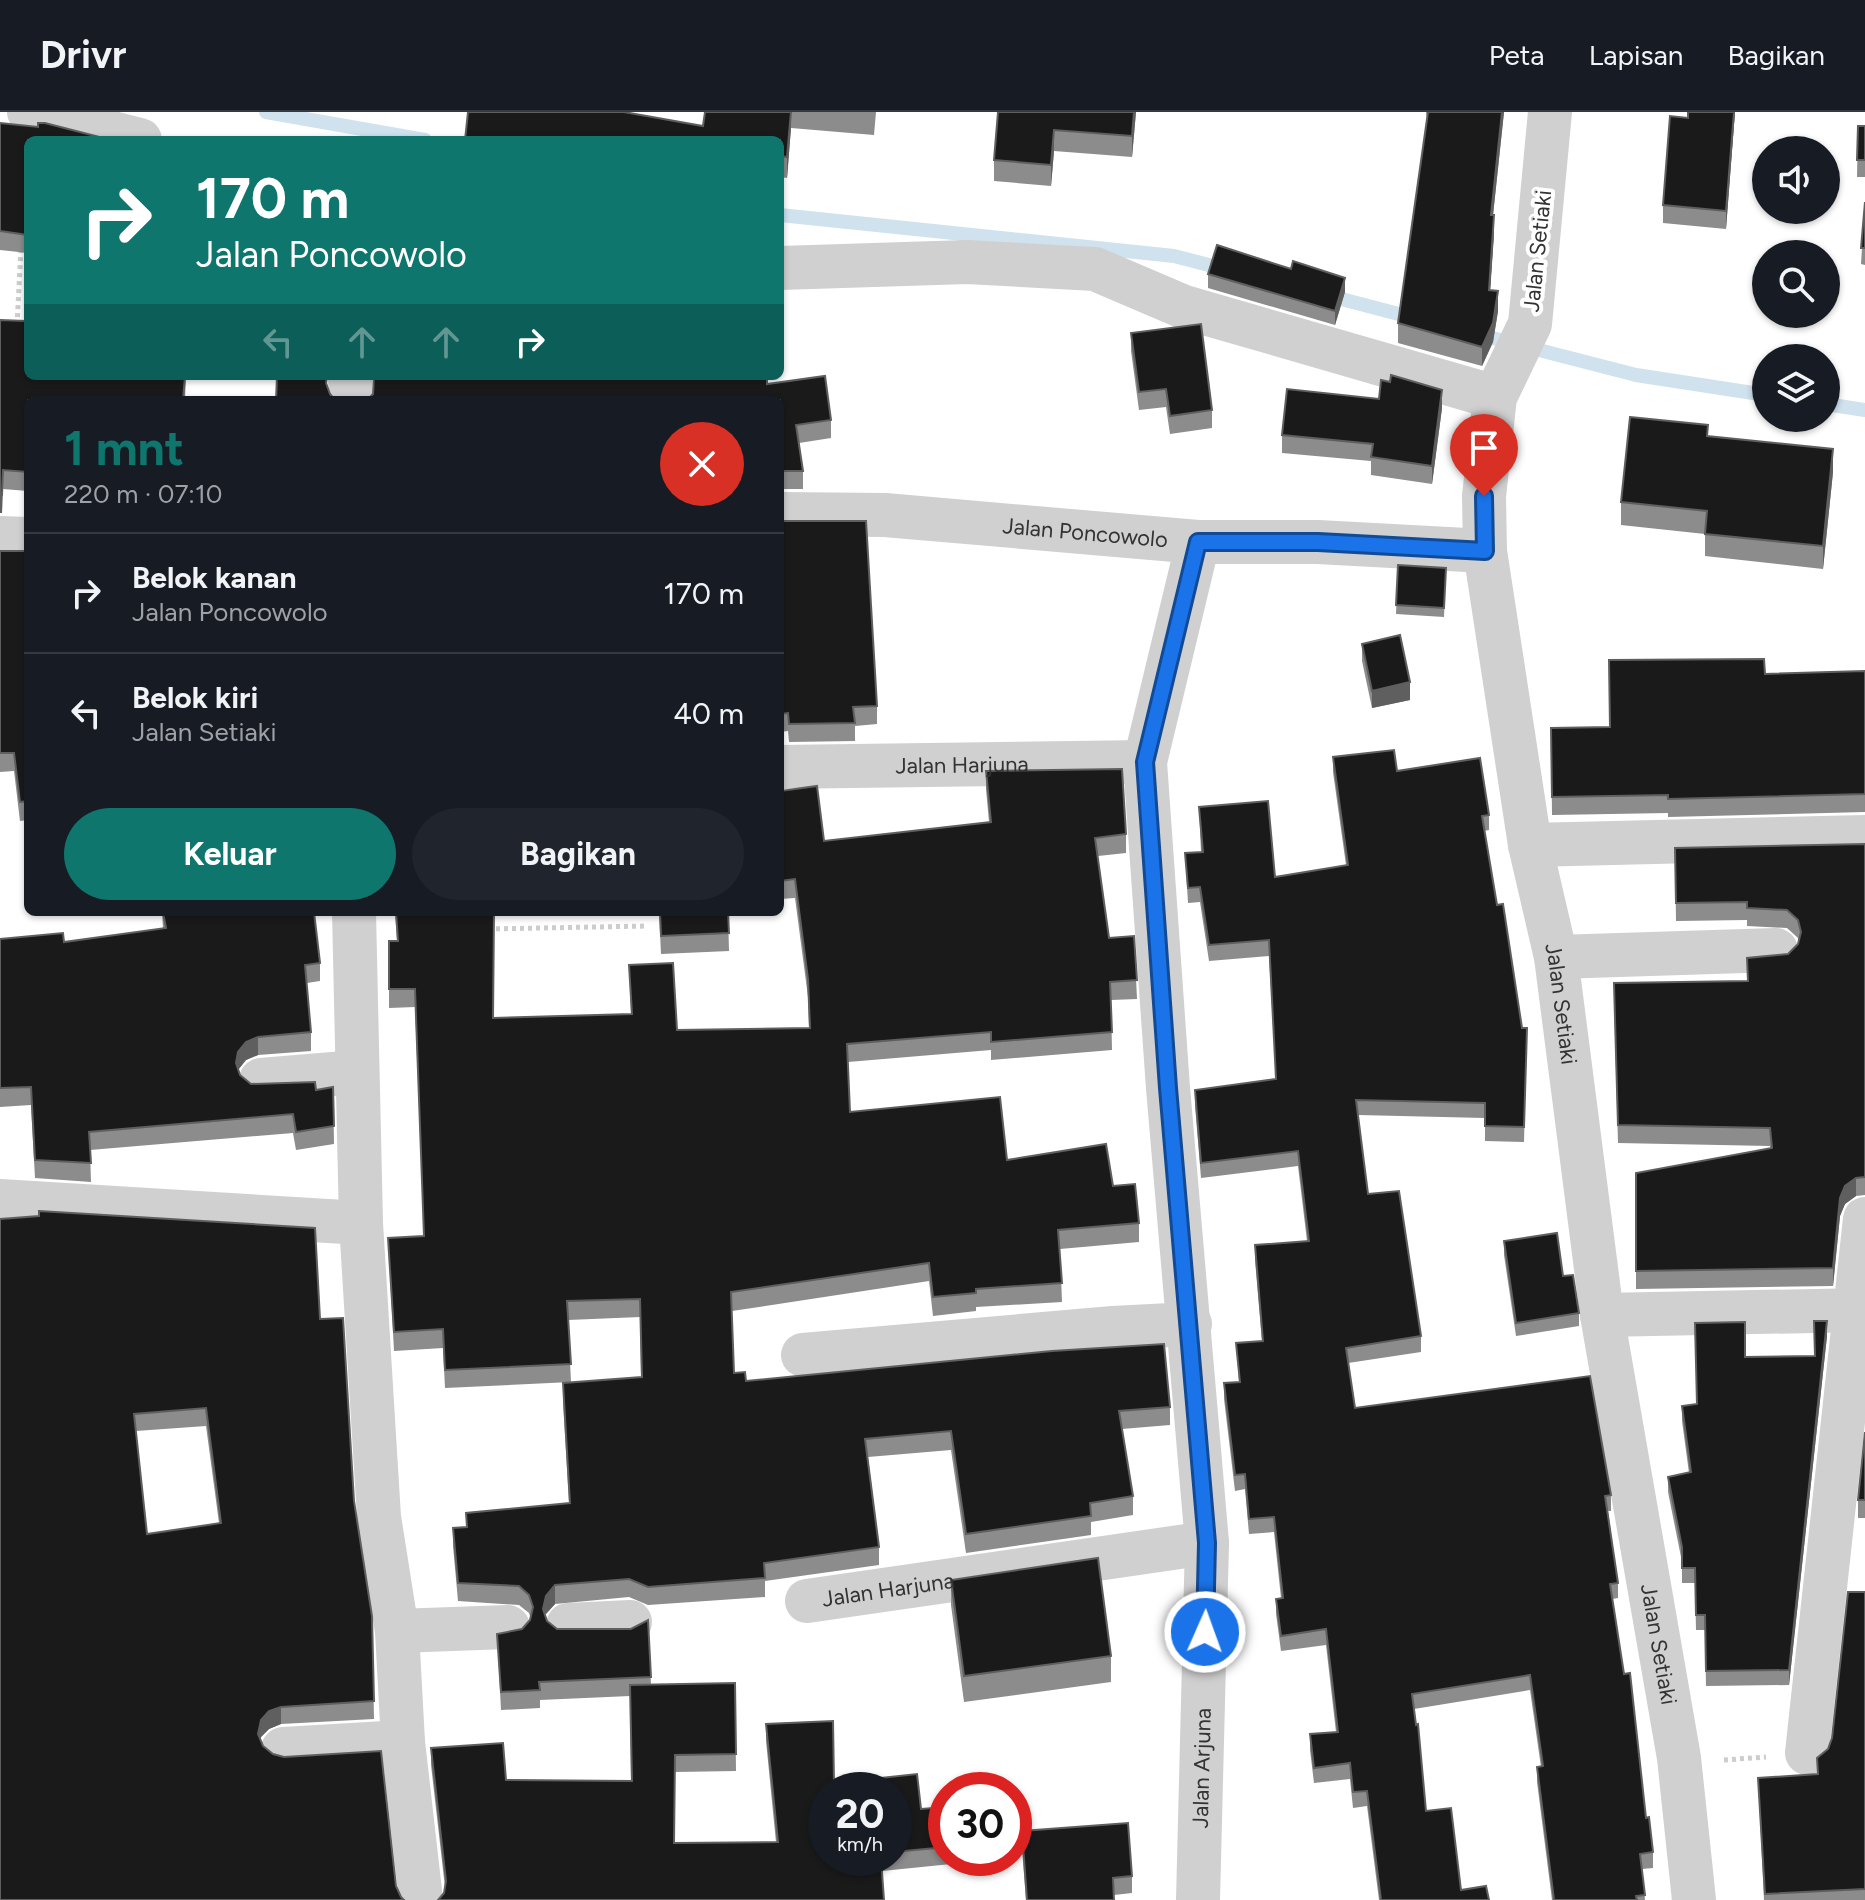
<!DOCTYPE html>
<html lang="id">
<meta charset="utf-8">
<style>
:root{--surface:#171b24;--page:#20242c;--text:#f1f3f6;--muted:#9ea1a6;--line:#363941;--accent:#0f766e}
body{margin:0;font-family:Figtree,sans-serif;background:var(--page);color:var(--text);height:100vh;display:flex;flex-direction:column;font-size:30px;white-space:nowrap}
*{box-sizing:border-box;margin:0}
p{font-size:26px;color:var(--muted)}
.icon{flex:none;width:44px;height:44px;fill:none;stroke:currentColor;stroke-width:2;stroke-linecap:round;stroke-linejoin:round}
.map{position:relative;flex:1;overflow:hidden}
.side{position:absolute;left:24px;top:284px;width:760px;height:520px;display:flex;flex-direction:column;background:var(--surface);border-radius:12px;box-shadow:0 2px 6px #0004}
.side>*{flex:none}
.top-card{position:absolute;left:24px;top:24px;width:760px;height:244px;border-radius:12px;box-shadow:0 2px 6px #0004;background:#0f766e;color:#fff;overflow:hidden}
.controls{position:absolute;left:1752px;top:24px;display:grid;gap:16px}
.controls a{display:grid;place-items:center;width:88px;height:88px;border-radius:50%;background:var(--surface);box-shadow:0 2px 6px #0004;font-size:40px}
.speed{position:absolute;left:808px;top:1660px;display:flex;gap:16px;font-size:40px;font-weight:700;text-align:center}
.speed>*{display:grid;place-content:center;width:104px;height:104px;border-radius:50%;background:var(--surface);box-shadow:0 2px 6px #0004;line-height:1}
.speed small{font-size:20px;font-weight:400}
.speed .limit{border:12px solid #d22;background:#fff;color:#111}
.pin{position:absolute;display:grid;place-items:center;width:68px;height:68px;color:#fff;margin:-82px -34px;border-radius:50% 50% 50% 0;rotate:-45deg;box-shadow:0 0 8px #0007}
.pin .icon{rotate:45deg}
.me{position:absolute;width:88px;margin:-44px;rotate:2deg;stroke-linejoin:round;filter:drop-shadow(0 0 6px #0008)}
.turn{display:flex;align-items:center;gap:28px;height:168px;padding:0 40px;font-size:36px}
.turn .icon{width:104px;height:104px;stroke-width:2.5}
.turn b{display:block;font-size:56px;line-height:68px}
.lanes{display:flex;align-items:center;height:76px;padding:0 40px;background:#0003;justify-content:center;gap:40px;direction:ltr}
.lanes .off{opacity:.35}
.round{display:grid;place-items:center;flex:none;width:84px;height:84px;border-radius:42px;background:var(--page)}
.headline{display:flex;align-items:center;justify-content:space-between;height:136px;padding:0 40px}
h1{font-size:48px;font-weight:700;line-height:60px;color:var(--accent)}
.button{display:flex;gap:16px;margin-top:auto;padding:16px 40px}
.button a{flex:1;height:92px;border-radius:48px;background:var(--accent);color:#fff;font-size:32px;font-weight:700;line-height:92px;text-align:center}
.button a+a{background:var(--page);color:var(--text)}
ul{padding:0;list-style:none}
li{display:flex;align-items:center;gap:24px;height:120px;padding:0 40px;border-top:2px solid var(--line)}
li div{flex:1}
li b{display:block;font-size:30px}
li em{font-style:normal}
header{display:flex;align-items:center;gap:48px;box-sizing:border-box;height:112px;padding:0 40px;background:var(--surface);border-bottom:2px solid var(--line)}
header strong{font-size:38px}
nav{display:flex;gap:44px;margin-inline-start:auto;font-size:28px}
.map>svg:first-child{display:block}
</style>
<header>
<strong>Drivr</strong>
<nav><a>Peta</a><a>Lapisan</a><a>Bagikan</a></nav>
</header>
<div class="map">
<svg width="1865" height="1788" viewBox="0 0 1865 1788">
<rect width="100%" height="100%" fill="#fff"/>
<g fill="none" stroke-linecap="round" stroke-linejoin="round">
<g stroke="#cfe2ee" stroke-width="14">
<polyline points="266,0 425,28"/>
<polyline points="780,103 1174,144 1228,158"/>
<polyline points="1326,183 1414,206"/>
<polyline points="1477,222 1636,263 1766,283"/>
<polyline points="1826,292 1865,298"/>
</g>
<g stroke="#cdcdcd" stroke-width="5" stroke-dasharray="4 4" stroke-linecap="butt">
<polyline points="17,213 21,136"/>
<polyline points="488,817 647,814"/>
<polyline points="1724,1648 1766,1645"/>
</g>
<g stroke="#d0d0d0" stroke-width="44">
<polyline points="29,0 140,28"/>
<path id="s1" d="M1550 0 1530 212 1495 285 1484 384 1485 439 1530 733 1556 845 1602 1203 1679 1646 1694 1788"/>
<polyline points="780,156 967,150 1095,157 1184,195 1495,285"/>
<polyline points="350,264 351,288"/>
<path id="s2" d="M780 402 885 403 1198 430H1318L1485 439"/>
<polyline points="0,426 28,427"/>
<path id="s3" d="M780 655 1145 650"/>
<polyline points="1530,733 1865,725"/>
<polyline points="354,800 361,1111 379,1405 397,1519 403,1630 421,1788"/>
<polyline points="1556,845 1776,838"/>
<polyline points="261,968 357,960"/>
<polyline points="0,1089 361,1111"/>
<polyline points="1602,1203 1865,1198"/>
<polyline points="803,1243 1113,1216 1190,1212"/>
<path id="s4" d="M807 1489 1207 1431"/>
<polyline points="568,1513 630,1510"/>
<polyline points="397,1519 508,1515"/>
<polyline points="283,1637 403,1630"/>
<polyline points="1807,1641 1865,1107"/>
<path id="s5" d="M1198 1788 1207 1431 1168 976 1145 650 1198 430"/>
</g>
</g>
<g fill="#8c8c8c" fill-rule="evenodd">
<polygon points="705,0 876,0 874,23 791,16 787,66 780,65 780,28 703,14"/>
<polygon points="998,0 1136,0 1132,45 1054,39 1051,74 994,69 994,48"/>
<polygon points="1426,0 1504,0 1493,103 1494,122 1490,178 1498,199 1493,230 1482,254 1398,231 1398,211 1427,7"/>
<polygon points="1735,0 1726,117 1663,111 1663,93 1688,6"/>
<polygon points="0,11 28,28 28,141 0,138"/>
<polygon points="1858,14 1865,14 1865,65 1857,65"/>
<polygon points="1865,90 1865,153 1861,152"/>
<polygon points="1208,162 1345,180 1335,213 1208,176"/>
<polygon points="0,208 26,209 28,264 186,264 185,288 28,288 28,379 3,377 2,401 0,401"/>
<polygon points="1131,221 1212,298 1212,316 1170,322 1166,295 1139,298 1131,239"/>
<polygon points="374,264 768,264 767,272 831,308 831,326 799,331 803,359 803,377 780,377 780,288 373,282"/>
<polygon points="1442,296 1432,372 1371,363 1371,349 1282,341 1282,323"/>
<polygon points="1708,324 1833,360 1823,457 1705,444 1705,422 1621,413 1621,390"/>
<polygon points="780,409 877,594 877,612 855,614 855,629 789,630 788,619 780,620"/>
<polygon points="0,439 28,439 28,708 20,709 14,659 0,660"/>
<polygon points="1398,453 1446,456 1444,505 1396,502"/>
<polygon points="1362,532 1410,588 1372,596 1362,549"/>
<polygon points="1865,559 1865,700 1668,705 1668,701 1552,703 1551,616 1610,615 1765,562"/>
<polygon points="1333,645 1397,659 1489,703 1489,718 1484,719 1497,793 1522,916 1527,916 1524,1030 1485,1029 1485,1006 1358,1003 1368,1082 1421,1224 1421,1240 1348,1251 1355,1296 1611,1383 1611,1399 1608,1399 1618,1471 1618,1486 1612,1487 1646,1706 1653,1740 1653,1756 1642,1757 1645,1788 1552,1788 1537,1670 1537,1655 1541,1655 1530,1578 1414,1597 1426,1699 1461,1778 1489,1788 1379,1788 1367,1694 1353,1696 1350,1667 1314,1671 1310,1638 1310,1622 1336,1620 1326,1533 1281,1539 1276,1502 1276,1487 1281,1486 1274,1420 1249,1422 1245,1377 1235,1379 1224,1287 1224,1271 1239,1270 1236,1231 1262,1229 1255,1148 1255,1133 1307,1129 1298,1054 1201,1066 1195,993 1195,978 1276,967 1269,844 1209,849 1200,790 1188,791 1185,741 1201,740 1199,695 1275,765 1346,753 1333,660"/>
<path d="M1122 657 1126 722V741L1098 744 1109 826 1134 824 1137 887 1111 888 1112 938 991 948V938L848 950 850 1000 1000 985 1007 1048 1106 1032 1113 1074 1135 1072 1139 1111V1130L1060 1137 1062 1190 976 1195V1199L933 1204 929 1169 732 1199 734 1261 745 1260 746 1269 1052 1239 1164 1232 1170 1295V1313L1122 1317 1133 1384V1403L1091 1410V1423L966 1441 951 1338 868 1345 879 1435V1453L765 1469V1485L648 1493 629 1485 555 1492 545 1503 547 1509 557 1517H631L648 1508 651 1573 735 1571 736 1659 675 1660 674 1731 776 1730 766 1629V1612L833 1609 834 1671 917 1662 921 1697 946 1695V1746H991V1748L882 1759 884 1788H438L444 1781 445 1775 431 1653V1636L503 1631 506 1668 631 1669 630 1584 540 1588V1596L501 1598 497 1522 522 1517 531 1507 529 1501 519 1493 458 1489 453 1434V1416L466 1415V1401L569 1391 563 1290V1271L641 1265 640 1205 568 1208 571 1270 445 1276 443 1236 394 1239 388 1126 424 1124 415 895 389 896V829H397L395 800H494L493 906 631 902 629 853 673 851 677 918 809 916 808 885 795 786 780 787V679L817 674 824 729 989 710 986 677V659ZM826 1678H894V1746H826Z"/>
<polygon points="1865,732 1865,1083 1856,1084 1845,1092 1840,1104 1833,1174 1636,1177 1636,1061 1770,1036 1770,1034 1618,1031 1614,889 1748,869 1788,842 1798,832 1798,826 1787,816 1747,814 1747,808 1676,809 1675,736"/>
<polygon points="162,800 314,800 320,851 320,869 307,871 311,920 311,939 258,943 246,948 238,958 240,963 251,972 316,978 333,975 334,1032 296,1038 293,1021 90,1038 91,1070 35,1066 31,993 0,995 0,827 64,830 163,817"/>
<polygon points="659,800 728,800 729,839 661,842"/>
<path d="M0 1107 320 1207 354 1389 372 1504 374 1607 281 1612 269 1617 261 1625 260 1628 263 1634 396 1774 401 1785 0 1788ZM206 1314 219 1411 147 1422 136 1319Z"/>
<polygon points="1504,1129 1563,1164 1579,1201 1579,1214 1516,1224 1504,1143"/>
<polygon points="1814,1209 1827,1224 1789,1573 1706,1574 1705,1518 1696,1518 1695,1471 1682,1471 1682,1450 1668,1380 1668,1365 1689,1361 1682,1309 1682,1294 1697,1292 1745,1245 1815,1244"/>
<polygon points="1865,1320 1865,1406 1858,1406 1858,1388"/>
<polygon points="951,1468 1111,1544 1111,1570 964,1590 951,1493"/>
<polygon points="1865,1480 1865,1788 1764,1788 1758,1666 1817,1662 1832,1626"/>
<polygon points="1022,1719 1132,1764 1132,1781 1114,1783 1114,1788 1026,1788 1022,1737"/>
</g>
<g fill="#5f5f5f">
<polygon points="791,0 791,16 787,66 787,45"/>
<polygon points="1134,0 1136,0 1132,45 1132,24"/>
<polygon points="1502,0 1504,0 1491,122 1491,103"/>
<polygon points="1734,0 1735,0 1726,117 1726,99"/>
<polygon points="1054,18 1054,39 1051,74 1051,53"/>
<polygon points="1494,103 1494,122 1489,197 1489,178"/>
<polygon points="1345,166 1345,180 1335,213 1335,199"/>
<polygon points="1498,179 1498,199 1493,230 1482,254 1482,235"/>
<polygon points="1442,278 1442,296 1432,372 1432,354"/>
<polygon points="1833,337 1833,360 1823,457 1823,434"/>
<polygon points="3,358 2,401 0,401 0,383"/>
<polygon points="1410,570 1410,588 1372,596 1372,579"/>
<polygon points="258,925 258,943 246,948 238,958 236,951 238,940 246,930"/>
<polygon points="1856,1066 1856,1084 1845,1092 1840,1104 1833,1174 1833,1156 1840,1086 1845,1074"/>
<polygon points="1827,1209 1827,1224 1789,1573 1789,1558"/>
<polygon points="555,1473 555,1492 546,1502 543,1497 546,1484"/>
<polygon points="281,1595 281,1612 269,1617 261,1625 258,1639 258,1622 261,1608 269,1599"/>
</g>
<g fill="#1a1a1a" stroke="#5f5f5f" stroke-width="2" fill-rule="evenodd">
<polygon points="468,0 624,0 703,14 705,0 791,0 787,45 780,44 780,28 465,28"/>
<polygon points="998,0 1134,0 1132,24 1054,18 1051,53 994,48"/>
<polygon points="1428,0 1502,0 1491,103 1494,103 1489,178 1498,179 1493,211 1482,235 1398,211"/>
<polygon points="1688,0 1734,0 1726,99 1663,93 1670,4 1688,6"/>
<polygon points="0,11 38,15 38,11 45,11 111,28 28,28 28,123 0,119"/>
<polygon points="1858,14 1865,14 1865,48 1857,48"/>
<polygon points="1865,90 1865,136 1861,136"/>
<polygon points="1217,133 1291,157 1293,149 1345,166 1335,199 1208,162"/>
<polygon points="28,187 28,264 185,264 183,288 28,288 28,360 3,358 2,383 0,383 0,208 26,209"/>
<polygon points="1201,212 1212,298 1170,304 1166,277 1139,280 1131,221"/>
<polygon points="1391,263 1442,278 1432,354 1371,345 1373,332 1282,323 1287,277 1379,287 1381,268 1390,270"/>
<polygon points="277,264 327,264 326,271 330,282 335,288 276,288"/>
<polygon points="374,264 767,264 767,272 825,264 831,308 796,313 803,359 780,359 780,288 367,288 373,282"/>
<polygon points="1630,305 1708,313 1707,324 1833,337 1823,434 1705,422 1707,399 1621,390"/>
<polygon points="780,409 866,409 877,594 853,595 855,611 789,612 788,601 780,602"/>
<polygon points="0,439 28,439 28,689 20,690 14,641 0,641"/>
<polygon points="1398,453 1446,456 1444,496 1396,493"/>
<polygon points="1400,523 1410,570 1372,579 1362,532"/>
<polygon points="1764,547 1765,562 1865,559 1865,682 1668,687 1668,683 1552,685 1551,616 1610,615 1609,548"/>
<polygon points="1394,638 1397,659 1480,646 1489,703 1482,704 1497,793 1503,792 1522,916 1527,916 1524,1015 1485,1014 1485,991 1356,988 1368,1082 1399,1079 1421,1224 1346,1236 1355,1296 1590,1264 1611,1383 1605,1384 1618,1471 1610,1472 1624,1562 1630,1561 1646,1706 1649,1705 1653,1740 1640,1742 1645,1783 1636,1784 1637,1788 1554,1788 1537,1655 1543,1654 1530,1563 1412,1582 1416,1613 1418,1612 1426,1699 1451,1696 1461,1778 1486,1774 1489,1788 1381,1788 1367,1679 1353,1680 1350,1651 1314,1656 1310,1622 1338,1620 1326,1517 1281,1524 1276,1487 1283,1486 1274,1405 1249,1407 1245,1362 1235,1363 1224,1271 1240,1270 1236,1231 1263,1229 1255,1133 1309,1129 1298,1039 1201,1051 1195,978 1276,967 1269,828 1209,833 1200,775 1188,776 1185,741 1203,740 1199,695 1268,689 1275,765 1348,753 1333,645"/>
<polygon points="1122,657 1126,722 1095,726 1109,826 1134,824 1137,868 1110,870 1112,920 991,930 991,920 847,932 850,1000 1000,985 1007,1048 1106,1032 1113,1074 1135,1072 1139,1111 1058,1118 1062,1171 976,1177 976,1181 933,1185 929,1151 731,1180 734,1261 745,1260 746,1269 1052,1239 1164,1232 1170,1295 1119,1299 1133,1384 1090,1391 1091,1404 966,1422 951,1319 865,1327 879,1435 764,1451 765,1466 648,1475 629,1467 555,1473 546,1484 543,1497 547,1509 557,1517 631,1517 648,1508 651,1565 539,1570 540,1578 501,1580 497,1522 522,1517 530,1508 533,1495 529,1483 519,1474 458,1471 453,1416 467,1415 466,1401 570,1391 563,1271 642,1265 640,1187 567,1189 571,1252 445,1258 443,1217 394,1220 388,1126 424,1124 415,877 389,877 389,829 398,829 396,800 494,800 493,906 632,902 629,853 673,851 677,918 810,916 808,867 795,767 780,769 780,732 783,732 780,711 780,679 817,674 824,729 991,710 986,659"/>
<polygon points="1865,732 1865,1065 1856,1066 1845,1074 1840,1086 1833,1156 1636,1159 1636,1061 1772,1036 1770,1016 1618,1013 1614,871 1748,869 1747,846 1788,842 1798,832 1801,820 1798,808 1787,798 1747,796 1747,790 1676,791 1675,736"/>
<polygon points="163,800 314,800 320,851 305,853 311,920 258,925 246,930 238,940 236,951 240,963 251,972 315,970 316,978 333,975 334,1014 296,1020 293,1002 89,1020 91,1051 35,1048 31,975 0,976 0,827 63,821 64,830 166,816"/>
<polygon points="660,800 728,800 729,821 661,824"/>
<path d="M39 1099 315 1116 320 1207 343 1206 354 1389 372 1504 374 1589 281 1595 269 1599 261 1608 258 1622 263 1634 273 1642 284 1645 381 1639 396 1774 401 1785 404 1788H0V1107L39 1104ZM206 1296 221 1411 147 1422 134 1302Z"/>
<polygon points="1557,1121 1563,1164 1573,1163 1579,1201 1516,1211 1504,1129"/>
<polygon points="1814,1209 1827,1209 1789,1558 1706,1559 1705,1503 1696,1503 1695,1456 1682,1456 1682,1435 1668,1365 1691,1360 1682,1294 1697,1292 1695,1211 1745,1210 1745,1245 1815,1244"/>
<polygon points="1865,1320 1865,1388 1858,1388"/>
<polygon points="1098,1446 1111,1544 964,1564 951,1468"/>
<polygon points="1848,1480 1865,1480 1865,1777 1765,1782 1758,1666 1818,1662 1817,1646 1828,1637 1832,1626"/>
<polygon points="735,1571 736,1642 675,1643 674,1731 778,1730 766,1612 833,1609 834,1671 917,1662 921,1697 946,1695 946,1735 894,1740 894,1678 826,1678 826,1746 881,1746 884,1788 438,1788 444,1781 446,1769 431,1636 503,1631 506,1668 632,1669 630,1573"/>
<polygon points="1128,1711 1132,1764 1113,1766 1114,1788 1027,1788 1022,1719"/>
</g>
<g fill="none" stroke-linecap="round" stroke-linejoin="round">
<defs>
<polyline id="route" points="1205,1520 1207,1431 1168,976 1145,650 1198,430 1318,430 1485,439 1484,384"/>
</defs>
<use href="#route" stroke="#114b97" stroke-width="20"/>
<use href="#route" stroke="#1a73e8" stroke-width="14"/>
</g>
<g text-anchor="middle" stroke-width="8" stroke-linejoin="round" paint-order="stroke">
<g font-size="22" fill="#333" stroke="#fff">
<text transform="translate(1537 139) rotate(-84)" y="8">Jalan Setiaki</text>
<text dy="8" stroke="none"><textPath href="#s2" startOffset="306">Jalan Poncowolo</textPath></text>
<text dy="8" stroke="none"><textPath href="#s3" startOffset="182">Jalan Harjuna</textPath></text>
<text dy="8" stroke="none"><textPath href="#s1" startOffset="908">Jalan Setiaki</textPath></text>
<text dy="8" stroke="none"><textPath href="#s4" startOffset="82">Jalan Harjuna</textPath></text>
<text dy="8" stroke="none"><textPath href="#s1" startOffset="1556">Jalan Setiaki</textPath></text>
<text dy="8" stroke="none"><textPath href="#s5" startOffset="132">Jalan Arjuna</textPath></text>
</g>
</g>
</svg>
<div class="controls">
<a><svg class="icon" aria-label="sound" viewBox="0 0 24 24"><path d="M4 9h4l5-4v14l-5-4H4zM17 9q2 3 0 6"/></svg></a>
<a><svg class="icon" aria-label="search" viewBox="0 0 24 24"><circle cx="10" cy="10" r="6"/><path d="M15 15l6 6"/></svg></a>
<a><svg class="icon" aria-label="layers" viewBox="0 0 24 24"><path d="M12 4l9 5-9 5-9-5zM3 14l9 5 9-5"/></svg></a>
</div>
<div class="speed"><div>20<small>km/h</small></div><div class="limit">30</div></div>
<div class="pin" style="left:1484px;top:384px;background:#d93025"><svg class="icon" aria-label="arrive" viewBox="0 0 24 24"><path d="M6 21V4h12l-3 4 3 4H6"/></svg></div>
<svg class="me" style="left:1205px;top:1520px" viewBox="-20 -20 40 40"><circle r="17" fill="#1a73e8" stroke="#fff" stroke-width="3"/><path d="M0-11L8 9 0 5-8 9z" fill="#fff"/></svg>
<div class="top-card">
<div class="turn"><svg class="icon" aria-label="right" viewBox="0 0 24 24"><path d="M7 20v-9h11M14 6l5 5-5 5"/></svg><div><b>170 m</b>Jalan Poncowolo</div></div>
<div class="lanes"><svg class="icon off" aria-label="left" viewBox="0 0 24 24"><path d="M17 20v-9H6M10 6l-5 5 5 5"/></svg><svg class="icon off" aria-label="ahead" viewBox="0 0 24 24"><path d="M12 20V5M6 11l6-6 6 6"/></svg><svg class="icon off" aria-label="ahead" viewBox="0 0 24 24"><path d="M12 20V5M6 11l6-6 6 6"/></svg><svg class="icon" aria-label="right" viewBox="0 0 24 24"><path d="M7 20v-9h11M14 6l5 5-5 5"/></svg></div>
</div>
<section class="side">
<div class="headline"><div><h1>1 mnt</h1><p>220 m · 07:10</p></div><a class="round" style="background:#d93025;color:#fff"><svg class="icon" aria-label="close" viewBox="0 0 24 24"><path d="M6 6l12 12M18 6L6 18"/></svg></a></div>
<ul>
<li><svg class="icon" aria-label="right" viewBox="0 0 24 24"><path d="M7 20v-9h11M14 6l5 5-5 5"/></svg><div><b>Belok kanan</b><p>Jalan Poncowolo</p></div><em>170 m</em></li>
<li><svg class="icon" aria-label="left" viewBox="0 0 24 24"><path d="M17 20v-9H6M10 6l-5 5 5 5"/></svg><div><b>Belok kiri</b><p>Jalan Setiaki</p></div><em>40 m</em></li>
</ul>
<div class="button"><a>Keluar</a><a>Bagikan</a></div>
</section>
</div>
